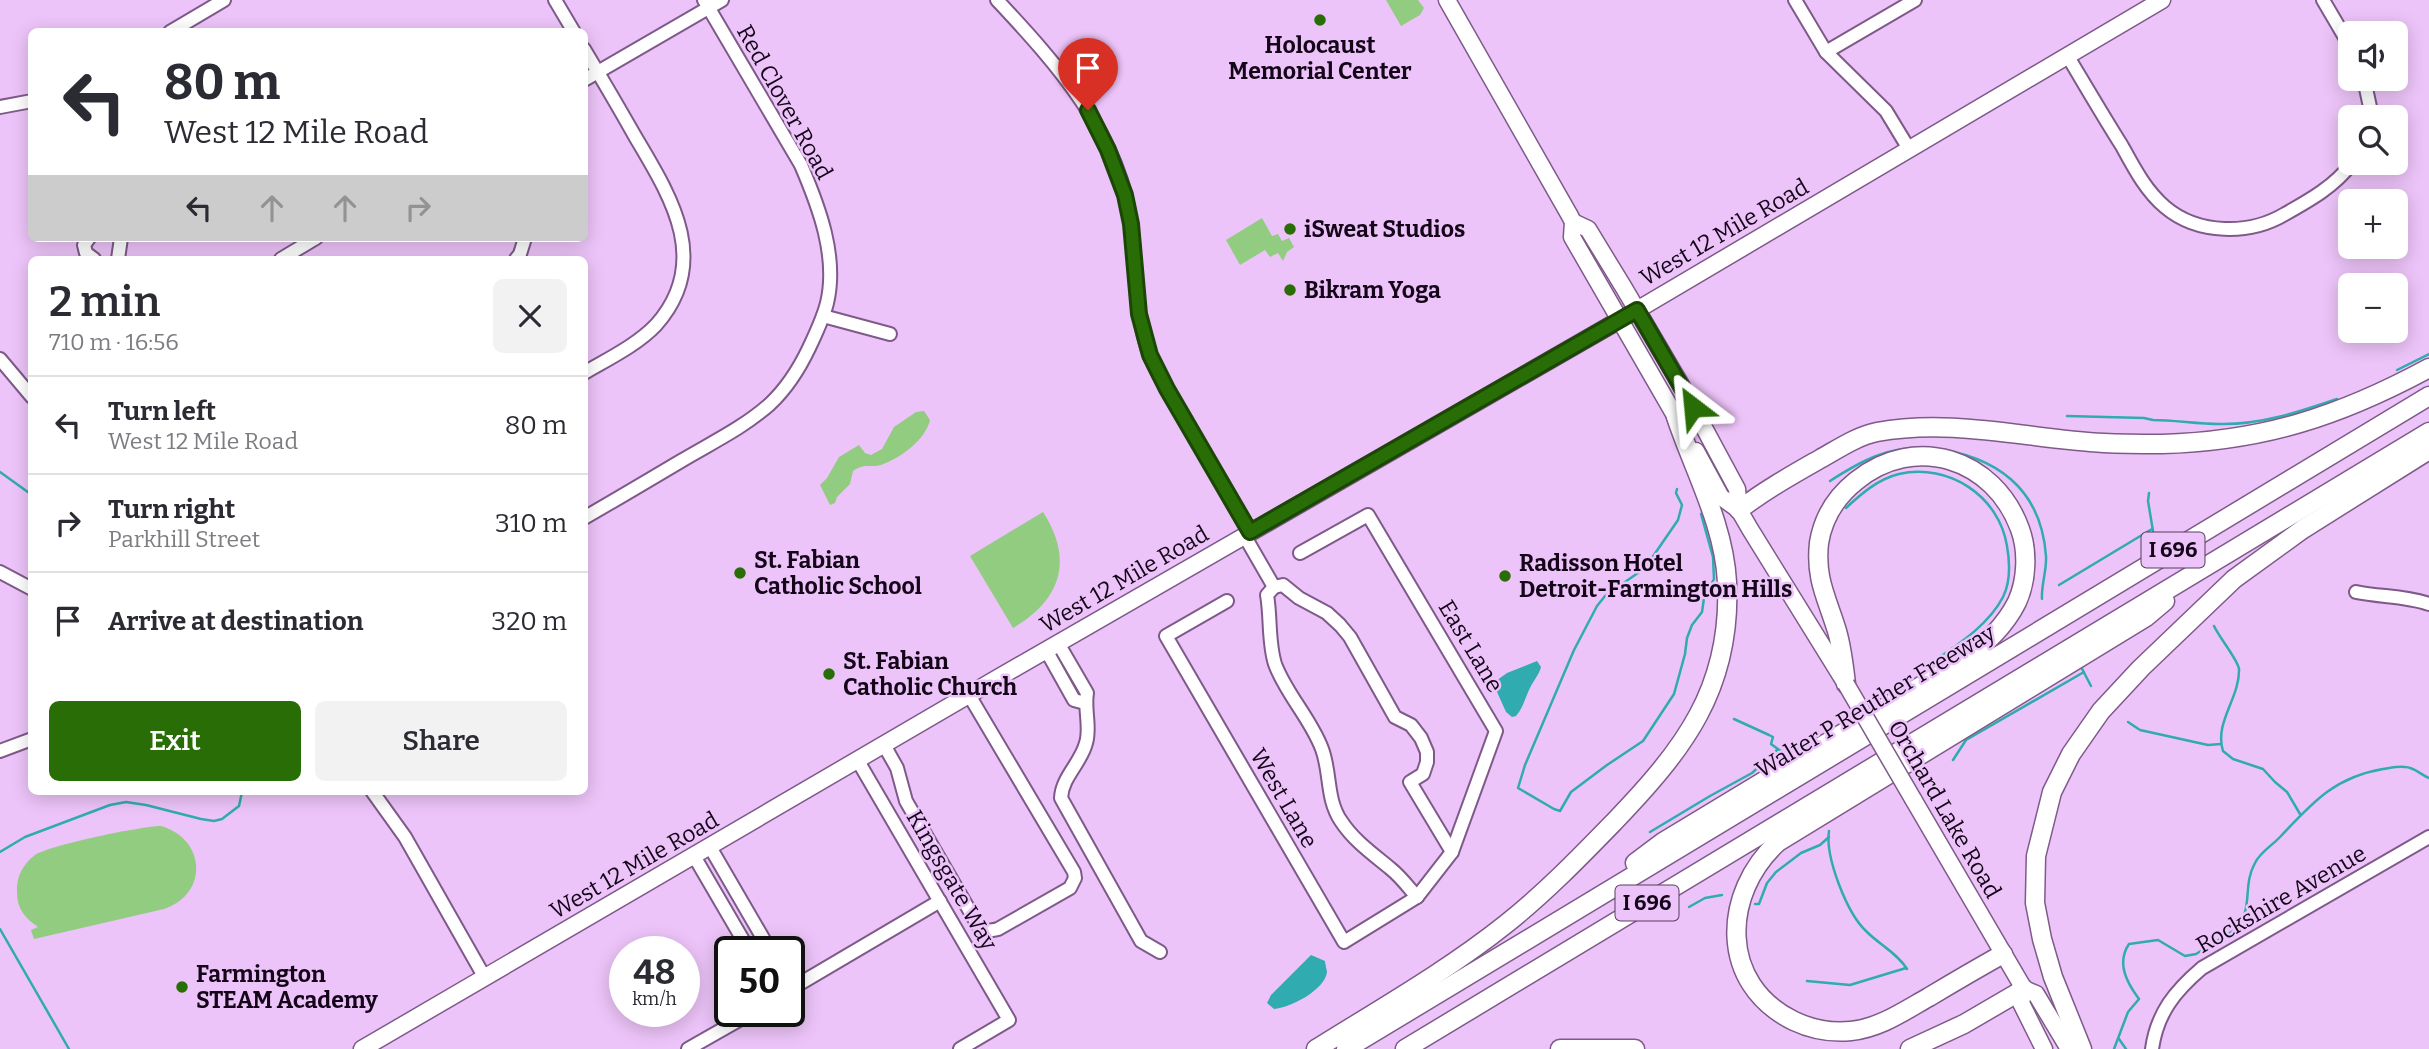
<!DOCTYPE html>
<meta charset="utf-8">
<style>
:root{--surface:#fff;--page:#f2f2f3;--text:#2b2b33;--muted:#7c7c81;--line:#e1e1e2;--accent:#296d07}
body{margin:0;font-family:Bitter,serif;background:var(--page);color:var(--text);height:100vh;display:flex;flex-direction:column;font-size:26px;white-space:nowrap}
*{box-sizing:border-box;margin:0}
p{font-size:23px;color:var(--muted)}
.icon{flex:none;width:38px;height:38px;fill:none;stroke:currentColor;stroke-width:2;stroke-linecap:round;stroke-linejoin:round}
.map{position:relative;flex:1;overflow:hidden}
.side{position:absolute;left:28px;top:256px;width:560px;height:539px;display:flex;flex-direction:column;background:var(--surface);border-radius:10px;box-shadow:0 4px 18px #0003}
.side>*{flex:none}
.guide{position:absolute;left:28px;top:28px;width:560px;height:214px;border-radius:10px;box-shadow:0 4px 18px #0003;background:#fff;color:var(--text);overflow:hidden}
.controls{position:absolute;left:2338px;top:21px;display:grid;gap:14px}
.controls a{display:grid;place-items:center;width:70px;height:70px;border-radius:10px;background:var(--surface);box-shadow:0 4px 18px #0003;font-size:35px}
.speed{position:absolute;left:609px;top:936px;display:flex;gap:14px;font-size:35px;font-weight:700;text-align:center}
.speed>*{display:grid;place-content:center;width:91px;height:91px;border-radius:50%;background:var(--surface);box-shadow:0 4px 18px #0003;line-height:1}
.speed small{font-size:18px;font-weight:400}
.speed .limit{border:4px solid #111;border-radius:10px;background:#fff;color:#111}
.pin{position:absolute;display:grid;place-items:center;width:60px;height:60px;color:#fff;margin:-72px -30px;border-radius:50% 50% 50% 0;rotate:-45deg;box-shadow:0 0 7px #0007}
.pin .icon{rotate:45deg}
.me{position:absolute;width:77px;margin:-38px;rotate:331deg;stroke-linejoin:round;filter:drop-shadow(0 0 5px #0008)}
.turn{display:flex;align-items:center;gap:24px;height:147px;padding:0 21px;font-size:32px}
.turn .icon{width:91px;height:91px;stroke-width:2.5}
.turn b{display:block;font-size:49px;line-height:60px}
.lanes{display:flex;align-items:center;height:66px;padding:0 21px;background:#0003;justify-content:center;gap:35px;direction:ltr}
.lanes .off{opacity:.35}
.round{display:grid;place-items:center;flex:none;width:74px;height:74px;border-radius:10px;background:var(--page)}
.headline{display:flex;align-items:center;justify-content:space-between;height:119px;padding:0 21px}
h1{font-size:42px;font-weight:600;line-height:52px}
.cta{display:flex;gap:14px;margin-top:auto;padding:14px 21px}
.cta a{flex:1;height:80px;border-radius:10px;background:var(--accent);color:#fff;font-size:28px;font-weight:600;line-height:80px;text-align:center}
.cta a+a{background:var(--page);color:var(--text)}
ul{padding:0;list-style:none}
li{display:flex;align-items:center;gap:21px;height:98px;padding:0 21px;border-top:2px solid var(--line)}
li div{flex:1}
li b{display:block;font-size:26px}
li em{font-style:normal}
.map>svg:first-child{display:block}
</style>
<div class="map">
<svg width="2429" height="1049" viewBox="0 0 2429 1049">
<rect width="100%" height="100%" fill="#edc4f9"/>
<g fill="#91cc80">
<polygon points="1386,0 1418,0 1424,8 1420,15 1401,26"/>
<polygon points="1262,218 1272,236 1278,234 1282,241 1289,238 1294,247 1287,252 1283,261 1278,253 1270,257 1265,250 1240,265 1226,240"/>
<path d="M924 411 930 420C925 441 900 458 881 465 870 468 865 463 853 471L850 484 837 497 835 503 830 505 820 485 827 478 839 457 859 445 865 453 871 455 882 449 894 427 916 412Z"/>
<path d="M1043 512C1074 560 1061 600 1013 628L970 556Z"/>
<path d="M161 826C206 839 209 894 164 909L34 939 31 930 38 927C25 918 17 909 17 892 16 877 23 864 35 855 50 845 142 826 161 826Z"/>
</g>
<g fill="#30abb0">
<path d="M1537 661 1541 667C1539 675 1533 681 1530 688 1525 698 1523 708 1516 716L1512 717 1506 712 1493 683 1507 673Z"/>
<path d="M1311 955 1325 961C1325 963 1327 971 1327 972 1325 990 1290 1008 1274 1009L1267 1003 1271 995Z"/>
</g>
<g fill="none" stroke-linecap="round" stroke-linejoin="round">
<g stroke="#30abb0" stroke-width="2.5">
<polyline points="2397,370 2429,354"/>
<path d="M2067 416 2144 418 2153 420C2175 420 2197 424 2219 424 2260 425 2299 412 2337 399"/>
<path d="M1932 448C1996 456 2041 488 2046 556 2047 570 2041 585 2042 599"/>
<polyline points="0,472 32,495"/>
<path d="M1830 481C1861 461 1888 446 1926 448"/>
<polyline points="1677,489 1676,493 1682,505 1678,520 1645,568 1605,596 1597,606 1574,650 1525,765 1518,788 1554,809 1560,811 1571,792 1607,765 1643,741 1674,694 1685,654 1687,638 1692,625 1702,612 1704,598 1714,579 1713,557 1701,514"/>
<polyline points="2149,493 2148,501 2153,531"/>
<path d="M1846 508C1861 494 1878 479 1899 474 1949 463 1999 496 2007 546 2010 563 2010 583 2003 597 1987 628 1952 648 1924 668"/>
<polyline points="2059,585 2152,529"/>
<path d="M2214 626C2219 637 2238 660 2239 669 2240 698 2214 722 2223 751L2233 759 2263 769 2275 782 2287 792 2300 814"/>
<polyline points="2080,665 2091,686"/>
<polyline points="1734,719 1769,735 1773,737 1771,744 1782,752"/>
<polyline points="2128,722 2140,730 2208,745 2221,744"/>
<polyline points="1953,760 1966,740 2084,672"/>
<path d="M1829 831C1825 857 1847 914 1867 932 1880 945 1897 953 1907 969"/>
<polyline points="1650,832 1710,796 1752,773 1777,750"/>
<polyline points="0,852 25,837 110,805 126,802 146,805 201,819 214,821 222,819 239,806 242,792"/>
<polyline points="1755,904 1759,904 1767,883 1776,872 1801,853 1820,845 1829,837"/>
<polyline points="1689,907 1705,898 1722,895"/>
<polyline points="0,929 69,1049"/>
<polyline points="1807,981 1850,985 1906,968"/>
<polyline points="2119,1039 2126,1049"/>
<path d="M2114 1049 2128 1012 2139 999C2127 983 2116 963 2129 944L2158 940 2185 956 2196 954 2236 929C2254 908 2242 886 2255 863 2260 852 2273 845 2281 836 2313 802 2335 777 2383 769 2390 768 2398 766 2405 767 2414 767 2421 775 2429 778"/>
</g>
<defs>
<g id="minor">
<polyline points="555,0 574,32"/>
<path d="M997 0C1057 64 1120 134 1131 225 1137 268 1134 314 1150 356 1160 380 1175 403 1188 426 1209 461 1229 497 1250 532"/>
<polyline points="1795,0 1826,52 1886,111 1909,149"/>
<polyline points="2323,0 2350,46"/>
<polyline points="170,32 224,0"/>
<path d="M584 49C602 79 619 108 636 138 671 197 712 262 656 325 637 345 608 359 584 373"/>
<polyline points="1826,52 1915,0"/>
<path d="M2067 55C2085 85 2103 116 2122 146 2134 168 2146 191 2165 207 2198 235 2250 235 2285 214 2310 200 2335 186 2352 163"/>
<polyline points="2364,79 2370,107 2367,117"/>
<polyline points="584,80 722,0"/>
<polyline points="0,107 32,101"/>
<polyline points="89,238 84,245 86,253 94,259"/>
<polyline points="118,259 121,238"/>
<polyline points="281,259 316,238"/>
<polyline points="516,259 520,254 525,238"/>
<polyline points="823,316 890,334"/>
<polyline points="0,359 32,397"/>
<path d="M584 518C617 499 649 480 681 461 711 443 743 428 770 404 787 388 799 369 809 348 816 333 823 319 827 303 838 257 819 207 801 165L704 0"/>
<polyline points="1244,535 1274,587"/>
<polyline points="0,572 32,589"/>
<path d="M1274 587 1267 595C1271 617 1268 642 1275 664 1286 694 1311 719 1322 749 1331 773 1326 799 1341 821 1354 841 1373 854 1391 869 1401 877 1409 888 1417 897"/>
<polyline points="1274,587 1283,585 1299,598 1327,613 1340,625 1350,637 1395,717 1411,725 1421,738 1427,752 1427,762 1423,774 1410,782 1452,852"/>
<path d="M2356 592C2380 597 2406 596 2429 604"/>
<polyline points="1227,601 1166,636 1344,942 1417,897 1452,852 1496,731 1368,515 1300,553"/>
<path d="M1058 643 1087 693C1084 710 1091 727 1086 743 1081 763 1062 777 1061 798L1141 941 1160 952"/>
<polyline points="1046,650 1074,700 1085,703"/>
<path d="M884 745 897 768 906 801 979 927C986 932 990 931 998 929L1070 888 1075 878 1074 872 969 695"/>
<polyline points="0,751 32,739"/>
<polyline points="858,761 1009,1020 960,1049"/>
<polyline points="372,791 405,837 485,978"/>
<polyline points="710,847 771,952"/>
<polyline points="694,856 750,952"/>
<polyline points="789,990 940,901"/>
<polyline points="688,1049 753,1012"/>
<path d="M2152 1049C2157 1013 2175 991 2202 968L2429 837"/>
</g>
<g id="major">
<polyline points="1447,0 1570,216 1573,222 1572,237 1681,426"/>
<polyline points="1573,222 1588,229 1624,288 1681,385 1737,489 1739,510 1750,529 1846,684"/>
<polyline points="1696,451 1721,497 1739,510"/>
<polyline points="1913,799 2024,989 2036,994 2069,1049"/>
<polyline points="2024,989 2021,1003 2044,1049"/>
<polyline points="362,1049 996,679 1637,310 2162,0"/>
</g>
<g id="highway">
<path d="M1739 510C1765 490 1792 475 1820 459 1838 449 1857 436 1877 432 1953 418 2028 439 2104 443 2123 444 2143 444 2162 444 2264 441 2340 416 2429 368"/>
<path d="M1635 863 1663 842 1959 663C1983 647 2004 628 2017 602 2027 580 2028 551 2020 529 1994 458 1915 433 1856 481 1836 497 1823 518 1819 543 1815 579 1827 598 1837 631 1842 648 1844 666 1846 684"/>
<path d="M2003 954C1978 968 1954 982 1929 997 1904 1011 1880 1028 1851 1031 1831 1033 1811 1029 1794 1021 1718 984 1722 893 1778 842L2146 617 2165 601"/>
<path d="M1316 1049C1380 1009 1447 971 1506 924 1545 893 1579 858 1614 822 1683 750 1732 689 1727 582 1724 524 1694 471 1676 417"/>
<polyline points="1346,1049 2429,396"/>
<polyline points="1405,1049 2429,432"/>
<polyline points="1560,1049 1635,1049"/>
<polyline points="1910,1049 1964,1024 2024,989"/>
<polyline points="2082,1049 2053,977 2042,939 2035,903 2036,856 2052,792 2071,754 2101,711 2141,668 2234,579 2303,529 2429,450"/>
</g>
</defs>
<use href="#minor" stroke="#7e5a89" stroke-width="16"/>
<use href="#major" stroke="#7e5a89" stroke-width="19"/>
<use href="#highway" stroke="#7e5a89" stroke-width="21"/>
<use href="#minor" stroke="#fff" stroke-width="12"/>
<use href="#major" stroke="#fff" stroke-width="16"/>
<use href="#highway" stroke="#fff" stroke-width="18"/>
<defs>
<polyline id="major-bridge" points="1846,684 1913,799"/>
</defs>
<use href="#major-bridge" stroke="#7e5a89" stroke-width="19" stroke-linecap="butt"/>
<use href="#major-bridge" stroke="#fff" stroke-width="16"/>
</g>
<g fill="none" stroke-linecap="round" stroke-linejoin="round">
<defs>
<polyline id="route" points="1088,110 1108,150 1125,195 1131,224 1139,314 1150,355 1167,389 1250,532 1637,310 1693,407"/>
</defs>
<use href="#route" stroke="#1b4705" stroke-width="18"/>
<use href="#route" stroke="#296d07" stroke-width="12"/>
</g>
<g fill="#296d07" stroke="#edc4f9" stroke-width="2.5">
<circle cx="1320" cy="20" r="7"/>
<circle cx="1290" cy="229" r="7"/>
<circle cx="1290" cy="290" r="7"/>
<circle cx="740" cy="573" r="7"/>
<circle cx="1505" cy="576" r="7"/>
<circle cx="829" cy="674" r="7"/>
<circle cx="182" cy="987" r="7"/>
</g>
<g text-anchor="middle" stroke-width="5" stroke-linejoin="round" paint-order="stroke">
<g fill="#edc4f9" stroke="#553f5c" stroke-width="2">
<rect x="2141.5" y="532.5" width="63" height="35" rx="5"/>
<rect x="1615.5" y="885.5" width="63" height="35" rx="5"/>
</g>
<g font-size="21" font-weight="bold" fill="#140618">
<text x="2173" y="557">I 696</text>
<text x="1647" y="910">I 696</text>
</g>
<g font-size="23" font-weight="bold" fill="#140618" stroke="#edc4f9" text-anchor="start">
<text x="1320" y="53" text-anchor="middle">Holocaust<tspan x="1320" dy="26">Memorial Center</tspan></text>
<text x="1304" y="237">iSweat Studios</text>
<text x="1304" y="298">Bikram Yoga</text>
<text x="754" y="568">St. Fabian<tspan x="754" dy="26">Catholic School</tspan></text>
<text x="1519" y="571">Radisson Hotel<tspan x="1519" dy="26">Detroit-Farmington Hills</tspan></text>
<text x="843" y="669">St. Fabian<tspan x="843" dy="26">Catholic Church</tspan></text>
<text x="196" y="982">Farmington<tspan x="196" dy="26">STEAM Academy</tspan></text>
</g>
<g font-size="23" fill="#140618" stroke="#edc4f9">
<text transform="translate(785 102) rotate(61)" y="8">Red Clover Road</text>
<text transform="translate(1724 232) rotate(-30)" y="8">West 12 Mile Road</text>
<text transform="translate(1124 579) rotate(-30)" y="8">West 12 Mile Road</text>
<text transform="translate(1471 646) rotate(59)" y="8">East Lane</text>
<text transform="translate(1875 701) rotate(-31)" y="8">Walter P Reuther Freeway</text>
<text transform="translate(1284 798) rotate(60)" y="8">West Lane</text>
<text transform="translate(1945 809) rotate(60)" y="8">Orchard Lake Road</text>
<text transform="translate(634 865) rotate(-30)" y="8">West 12 Mile Road</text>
<text transform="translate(952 880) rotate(60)" y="8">Kingsgate Way</text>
<text transform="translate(2281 899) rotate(-30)" y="8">Rockshire Avenue</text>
</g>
</g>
</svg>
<div class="controls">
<a><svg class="icon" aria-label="sound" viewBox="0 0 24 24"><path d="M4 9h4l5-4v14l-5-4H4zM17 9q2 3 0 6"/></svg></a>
<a><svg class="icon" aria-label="search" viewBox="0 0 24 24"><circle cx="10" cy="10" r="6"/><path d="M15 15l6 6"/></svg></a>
<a>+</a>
<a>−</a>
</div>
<div class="speed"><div>48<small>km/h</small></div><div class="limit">50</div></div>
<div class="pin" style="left:1088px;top:110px;background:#d93025"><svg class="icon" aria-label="arrive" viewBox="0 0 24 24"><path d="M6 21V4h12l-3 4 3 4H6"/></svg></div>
<svg class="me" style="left:1693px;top:407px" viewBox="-20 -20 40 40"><path d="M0-17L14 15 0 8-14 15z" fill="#296d07" stroke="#fff" stroke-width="4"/></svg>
<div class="guide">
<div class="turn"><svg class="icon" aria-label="left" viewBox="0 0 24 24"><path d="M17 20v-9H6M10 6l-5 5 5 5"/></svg><div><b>80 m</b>West 12 Mile Road</div></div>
<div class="lanes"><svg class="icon" aria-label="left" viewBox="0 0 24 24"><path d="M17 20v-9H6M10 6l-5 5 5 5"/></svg><svg class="icon off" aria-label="ahead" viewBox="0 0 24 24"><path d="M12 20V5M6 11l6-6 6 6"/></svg><svg class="icon off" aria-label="ahead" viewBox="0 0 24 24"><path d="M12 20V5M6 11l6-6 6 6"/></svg><svg class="icon off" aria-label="right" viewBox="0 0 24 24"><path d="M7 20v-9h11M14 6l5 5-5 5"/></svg></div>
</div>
<section class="side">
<div class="headline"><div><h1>2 min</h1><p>710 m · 16:56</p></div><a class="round"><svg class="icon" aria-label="close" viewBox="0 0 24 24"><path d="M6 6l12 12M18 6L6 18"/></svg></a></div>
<ul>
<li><svg class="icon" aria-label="left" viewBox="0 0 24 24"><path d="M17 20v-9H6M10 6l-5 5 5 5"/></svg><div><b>Turn left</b><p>West 12 Mile Road</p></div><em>80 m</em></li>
<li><svg class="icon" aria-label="right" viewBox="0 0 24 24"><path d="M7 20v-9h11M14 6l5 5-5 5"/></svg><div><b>Turn right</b><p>Parkhill Street</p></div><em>310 m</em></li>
<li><svg class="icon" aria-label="arrive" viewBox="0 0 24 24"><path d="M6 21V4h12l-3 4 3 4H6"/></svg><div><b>Arrive at destination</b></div><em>320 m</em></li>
</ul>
<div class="cta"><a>Exit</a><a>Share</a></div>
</section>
</div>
